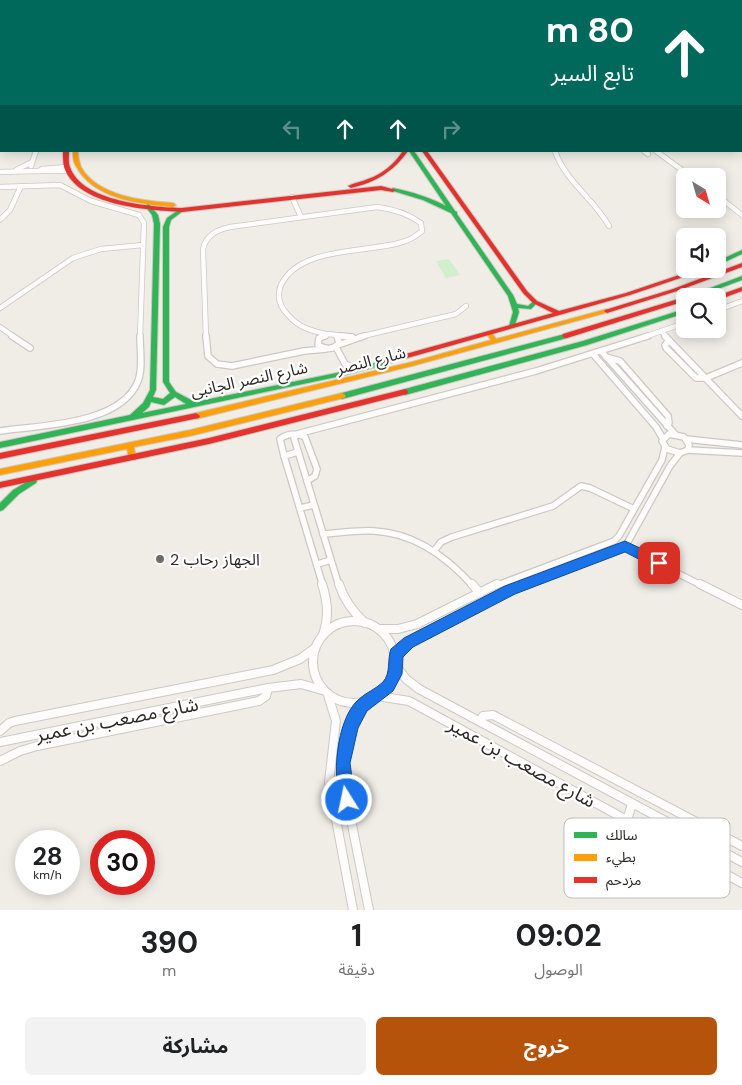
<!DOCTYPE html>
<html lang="ar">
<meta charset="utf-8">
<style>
:root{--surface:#fff;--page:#f2f2f2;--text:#202124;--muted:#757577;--accent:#b45309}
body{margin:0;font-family:"DM Sans","Noto Sans Arabic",sans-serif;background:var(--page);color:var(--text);direction:rtl;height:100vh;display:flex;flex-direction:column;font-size:19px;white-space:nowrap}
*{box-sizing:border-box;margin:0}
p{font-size:16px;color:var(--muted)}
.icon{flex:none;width:28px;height:28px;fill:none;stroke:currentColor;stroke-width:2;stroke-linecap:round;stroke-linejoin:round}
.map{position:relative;height:910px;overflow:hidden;direction:ltr}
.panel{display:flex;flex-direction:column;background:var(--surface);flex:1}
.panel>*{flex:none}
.hud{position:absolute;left:0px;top:0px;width:742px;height:152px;box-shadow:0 2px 12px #0003;direction:rtl;background:#00695c;color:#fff;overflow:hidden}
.needle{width:32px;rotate:143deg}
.controls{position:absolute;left:676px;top:168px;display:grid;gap:10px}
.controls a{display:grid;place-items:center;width:50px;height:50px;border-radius:8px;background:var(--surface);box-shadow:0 2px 12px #0003;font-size:25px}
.speed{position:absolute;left:15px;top:830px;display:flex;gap:10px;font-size:25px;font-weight:700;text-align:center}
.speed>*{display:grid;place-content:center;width:65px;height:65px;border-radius:50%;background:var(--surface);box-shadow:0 2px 12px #0003;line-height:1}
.speed small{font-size:12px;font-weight:400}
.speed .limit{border:8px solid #d22;background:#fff;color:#111}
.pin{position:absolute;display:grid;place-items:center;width:42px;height:42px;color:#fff;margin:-21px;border-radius:10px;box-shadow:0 2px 8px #0006}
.me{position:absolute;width:55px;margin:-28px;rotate:350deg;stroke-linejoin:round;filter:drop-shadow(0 0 4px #0008)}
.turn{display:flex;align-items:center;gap:18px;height:105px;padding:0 25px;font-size:22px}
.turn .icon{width:65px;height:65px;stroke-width:2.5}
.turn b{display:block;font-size:35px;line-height:42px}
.lanes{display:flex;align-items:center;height:48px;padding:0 25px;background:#0003;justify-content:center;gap:25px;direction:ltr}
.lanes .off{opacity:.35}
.eta{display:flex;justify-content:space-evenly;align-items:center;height:85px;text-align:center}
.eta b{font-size:30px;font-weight:700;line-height:35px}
.button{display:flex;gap:10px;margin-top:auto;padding:10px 25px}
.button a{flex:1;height:58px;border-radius:8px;background:var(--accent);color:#fff;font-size:20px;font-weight:700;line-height:58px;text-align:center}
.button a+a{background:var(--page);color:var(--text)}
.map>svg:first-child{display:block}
</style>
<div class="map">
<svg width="742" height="910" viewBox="0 0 742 910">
<rect width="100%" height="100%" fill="#f0ece6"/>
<polygon fill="#d2eecd" points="449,259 460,275 446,278 436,261"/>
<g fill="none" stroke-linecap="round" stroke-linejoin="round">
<defs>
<polyline id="street-far3" points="699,0 701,1"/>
<g id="street-far2">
<path d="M555 151C565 181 594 199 609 226"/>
<polyline points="644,151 648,154"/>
<polyline points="656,151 690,176"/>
<polyline points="31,166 36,151"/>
<polyline points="67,167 42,169 39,171 68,171"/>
<polyline points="16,170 32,162"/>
<polyline points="0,172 39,171"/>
<polyline points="0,187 60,185 91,201 139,215 144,223 140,337"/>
<polyline points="718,196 742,215"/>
<polyline points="292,197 301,217"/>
<polyline points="0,220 10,210 21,186"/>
<polyline points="0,308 73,258 101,249 143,245"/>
<polyline points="718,310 742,301"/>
<polyline points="0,327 14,337"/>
<polyline points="661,331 667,337"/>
<path d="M206 337 203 249C206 235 217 230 230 227L377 207C394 209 407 213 421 223L422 231C415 237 408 241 399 243 363 253 299 247 281 285 276 297 281 308 289 316 298 327 312 331 326 334"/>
<polyline points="322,337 329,334 351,337"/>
<polyline points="359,337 456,314 466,306"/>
<polyline points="644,337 685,323"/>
</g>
<g id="street-far1">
<polyline points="12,336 30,348"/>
<polyline points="206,336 208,356 217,364 232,366 304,351 326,349"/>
<path d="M325 336 319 338 318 345C326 350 333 350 339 343L337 336"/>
<polyline points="341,336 352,337"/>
<polyline points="665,336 742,416"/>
<polyline points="669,340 665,345 666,348 696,378 706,378 742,363"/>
<polyline points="338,345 364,336"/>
<polyline points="336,347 345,364 355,369"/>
<polyline points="601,351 675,434"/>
<polyline points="593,354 656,427 663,439"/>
<polyline points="606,357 620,361 668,416 669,423 667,426"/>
<path d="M0 431C41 425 121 425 138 381 143 369 140 349 140 336"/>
<polygon points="669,434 684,437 689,445 688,450 680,453 667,449 662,441"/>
<polyline points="686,439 742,445"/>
<polyline points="688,450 742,453"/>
<polyline points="284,456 298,452"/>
<path d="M307 481 315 476 317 469 305 437C296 433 288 433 280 439L284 456 323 586"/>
<polyline points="300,508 314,505"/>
<path d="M323 534C340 533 357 530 374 531 414 533 447 557 473 586"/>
<polyline points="625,547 703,586"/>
<polyline points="434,551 441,542 452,537 553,506 581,486 590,488 634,509"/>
<polyline points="318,564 331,560"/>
<polyline points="339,586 294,438 297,434 536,371 648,336"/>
<polyline points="495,586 614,541 619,536 662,460 665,447"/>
<polyline points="522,586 625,547 670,466 680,453"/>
</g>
<g id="street">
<path d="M322 584C328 603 329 616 323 635"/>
<path d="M339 584C344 600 353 612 365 623"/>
<polyline points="472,584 480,593"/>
<polyline points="700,584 742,605"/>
<circle cx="354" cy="662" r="41"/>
<polyline points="379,629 398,629 417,624 497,584"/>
<polyline points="396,654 423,634 510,590 525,584"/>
<polyline points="397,667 406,679 419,689 742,862"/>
<polyline points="328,695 336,721 329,782 353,910"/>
<polyline points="377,696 409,701 742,883"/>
<path d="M365 703C331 739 346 791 354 835 359 860 364 885 369 910"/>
<polyline points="480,721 483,716 493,715 742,846"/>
<polyline points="0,731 9,723 15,721 273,670 300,659 315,648"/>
<polyline points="0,742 268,688 301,684 322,690"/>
<polyline points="0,761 20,751 37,746 259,701 266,696 268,688"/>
<polyline points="627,820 632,804"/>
</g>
<g id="fast">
<polygon points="305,0 309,0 310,1 306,1"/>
<polygon points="688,0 693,0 694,1 690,1"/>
<rect x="0" y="33" width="1" height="2"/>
<rect x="741" y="34" width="1" height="3"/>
<path d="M409 151H414L455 211 457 212V214L513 295 517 304 528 306 535 300 538 302 531 309 518 308 519 312 514 328H512L509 326 513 312 508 296 451 213 423 200 390 190 393 188C412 192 429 197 446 206Z"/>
<path d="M148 204 150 205 158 215 160 224 156 390 153 397 163 399 170 393 163 382V227L167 218 180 209 183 211 171 220 169 227V382L176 392 195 402 341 372 386 360 389 362 388 364 341 376 0 448V442L130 415 143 403 150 390 154 224 152 215 145 206ZM175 397 186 404 142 413 149 407 151 402 164 405Z"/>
<polygon points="742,250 742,254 718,265 718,261"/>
<polygon points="742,276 742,280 699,296 691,296 692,295"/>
<polygon points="685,309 685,313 587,345 405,395 402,392 405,389 583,341"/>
<polygon points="565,334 567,334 568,336 567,338 342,399 338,396 342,393"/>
<polygon points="33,478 36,479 37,481 36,483 19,494 3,510 0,511 0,503 13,490"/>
</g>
<g id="slow">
<rect x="741" y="46" width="1" height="2"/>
<rect x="0" y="99" width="1" height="2"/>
<path d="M73 151H78C78 156 79 162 81 167 97 196 143 201 173 203L176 205 173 207C140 204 93 199 76 166 73 162 73 156 73 151Z"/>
<polygon points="607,309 610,311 609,312 412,366 196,419 192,416 196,413 412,362 491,340 486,333 489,331 491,331 496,339"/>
<polygon points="342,393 344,394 346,396 344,398 190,436 134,447 136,458 135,460 129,460 127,449 0,475 0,469 190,430"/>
</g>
<g id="jam">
<rect x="100" y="0" width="4" height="1"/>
<polygon points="312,0 316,0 317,1 313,1"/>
<polygon points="674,0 679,0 680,1 676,1"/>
<path d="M63 151H69C69 156 68 162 70 167 82 202 151 207 182 208L381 186 396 190 393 192 381 190 182 212C148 210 77 206 64 167 63 162 63 156 63 151Z"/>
<path d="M403 151H408C393 172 376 182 351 188L348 186C354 183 361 182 368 179 383 174 394 164 403 151Z"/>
<polygon points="422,151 427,151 527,291 537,301 559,311 626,293 697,269 705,269 704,270 630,295 386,364 384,364 383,362 384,360 553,313 533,303 523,293"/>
<polygon points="742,263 742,267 677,291 607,313 604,311 605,310 673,289"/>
<polygon points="742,287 742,291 718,300 717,296"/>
<polygon points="685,297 685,301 567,338 565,338 562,336 563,334"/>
<polygon points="405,389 407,390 408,392 407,394 209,444 0,488 0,482 209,438"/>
<polygon points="196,413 200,416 199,418 0,459 0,453"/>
</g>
</defs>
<use href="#street-far3" stroke="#ccc9c5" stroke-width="4.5"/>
<use href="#street-far2" stroke="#ccc9c5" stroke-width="6"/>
<use href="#street-far1" stroke="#ccc9c5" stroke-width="8"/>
<use href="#street" stroke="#ccc9c5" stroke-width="10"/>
<use href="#fast" stroke="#ccc9c5" stroke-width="2"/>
<use href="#slow" stroke="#ccc9c5" stroke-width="2"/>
<use href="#jam" stroke="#ccc9c5" stroke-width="2"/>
<use href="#street-far3" stroke="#fdfcfb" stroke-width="3"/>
<use href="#street-far2" stroke="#fdfcfb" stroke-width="4.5"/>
<use href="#street-far1" stroke="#fdfcfb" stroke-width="5.5"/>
<use href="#street" stroke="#fdfcfb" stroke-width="8"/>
<use href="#fast" fill="#30b455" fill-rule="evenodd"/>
<use href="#slow" fill="#ff9f0a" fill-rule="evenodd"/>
<use href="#jam" fill="#e5322d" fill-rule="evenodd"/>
</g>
<path fill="#1a73e8" stroke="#114b97" d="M625 541 663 559 665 563 663 567 659 569 654 567 625 552 515 594 413 647 403 657 402 674 393 691 367 711 358 728 350 763 355 800 353 806 347 808 342 806C331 780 336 720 358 700 365 693 376 689 383 682 391 673 387 660 391 649L404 638 505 586Z"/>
<circle fill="#706d69" stroke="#fff" stroke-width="2" cx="160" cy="559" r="5"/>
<g text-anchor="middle" stroke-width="4.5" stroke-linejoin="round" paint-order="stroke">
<g font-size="16" fill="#2b2925" stroke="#fff">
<text transform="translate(371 360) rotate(-14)" y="6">شارع النصر</text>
<text transform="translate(249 379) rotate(-12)" y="6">شارع النصر الجانبى</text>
</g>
<g font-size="16" fill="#2b2925" stroke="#fff" text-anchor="start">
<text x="170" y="565">الجهاز رحاب 2</text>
</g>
<g font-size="19" fill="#2b2925" stroke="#fff">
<text transform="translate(117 719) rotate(-11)" y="7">شارع مصعب بن عمير</text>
<text transform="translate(522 762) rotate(29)" y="7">شارع مصعب بن عمير</text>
</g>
</g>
<rect x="564" y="818" width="166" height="80" rx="8" fill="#fff" stroke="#bfbfbe" stroke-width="1"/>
<rect x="574" y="832" width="23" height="6" fill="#30b455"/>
<rect x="574" y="854" width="23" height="7" fill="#ff9f0a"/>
<rect x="574" y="877" width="23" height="6" fill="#e5322d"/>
<g font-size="14" fill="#2b2925">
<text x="606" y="840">سالك</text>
<text x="606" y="862">بطيء</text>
<text x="606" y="885">مزدحم</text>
</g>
</svg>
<div class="controls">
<a><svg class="needle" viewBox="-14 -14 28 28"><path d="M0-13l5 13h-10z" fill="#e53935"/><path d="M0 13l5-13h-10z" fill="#757577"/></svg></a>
<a><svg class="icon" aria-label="sound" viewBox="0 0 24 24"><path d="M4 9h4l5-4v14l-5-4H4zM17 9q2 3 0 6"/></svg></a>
<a><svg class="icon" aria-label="search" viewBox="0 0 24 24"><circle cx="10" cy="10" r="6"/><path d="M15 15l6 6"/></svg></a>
</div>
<div class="speed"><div>28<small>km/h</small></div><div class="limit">30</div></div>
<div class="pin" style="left:659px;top:563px;background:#d93025"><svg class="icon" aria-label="arrive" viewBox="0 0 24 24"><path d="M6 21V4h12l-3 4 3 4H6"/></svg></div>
<svg class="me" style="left:347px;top:800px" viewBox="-20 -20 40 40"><circle r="17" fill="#1a73e8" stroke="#fff" stroke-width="3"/><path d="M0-11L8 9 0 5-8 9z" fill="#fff"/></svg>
<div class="hud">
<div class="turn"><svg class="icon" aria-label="ahead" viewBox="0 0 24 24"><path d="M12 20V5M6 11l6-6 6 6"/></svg><div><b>80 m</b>تابع السير</div></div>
<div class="lanes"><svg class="icon off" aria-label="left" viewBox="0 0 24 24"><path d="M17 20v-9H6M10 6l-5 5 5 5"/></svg><svg class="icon" aria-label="ahead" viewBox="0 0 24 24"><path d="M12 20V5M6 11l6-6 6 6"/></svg><svg class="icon" aria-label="ahead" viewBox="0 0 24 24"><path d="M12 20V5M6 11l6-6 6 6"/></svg><svg class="icon off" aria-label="right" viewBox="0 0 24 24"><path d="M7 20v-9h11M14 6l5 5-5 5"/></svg></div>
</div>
</div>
<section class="panel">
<div class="eta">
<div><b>09:02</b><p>الوصول</p></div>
<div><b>1</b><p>دقيقة</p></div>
<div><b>390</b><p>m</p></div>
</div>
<div class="button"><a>خروج</a><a>مشاركة</a></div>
</section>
